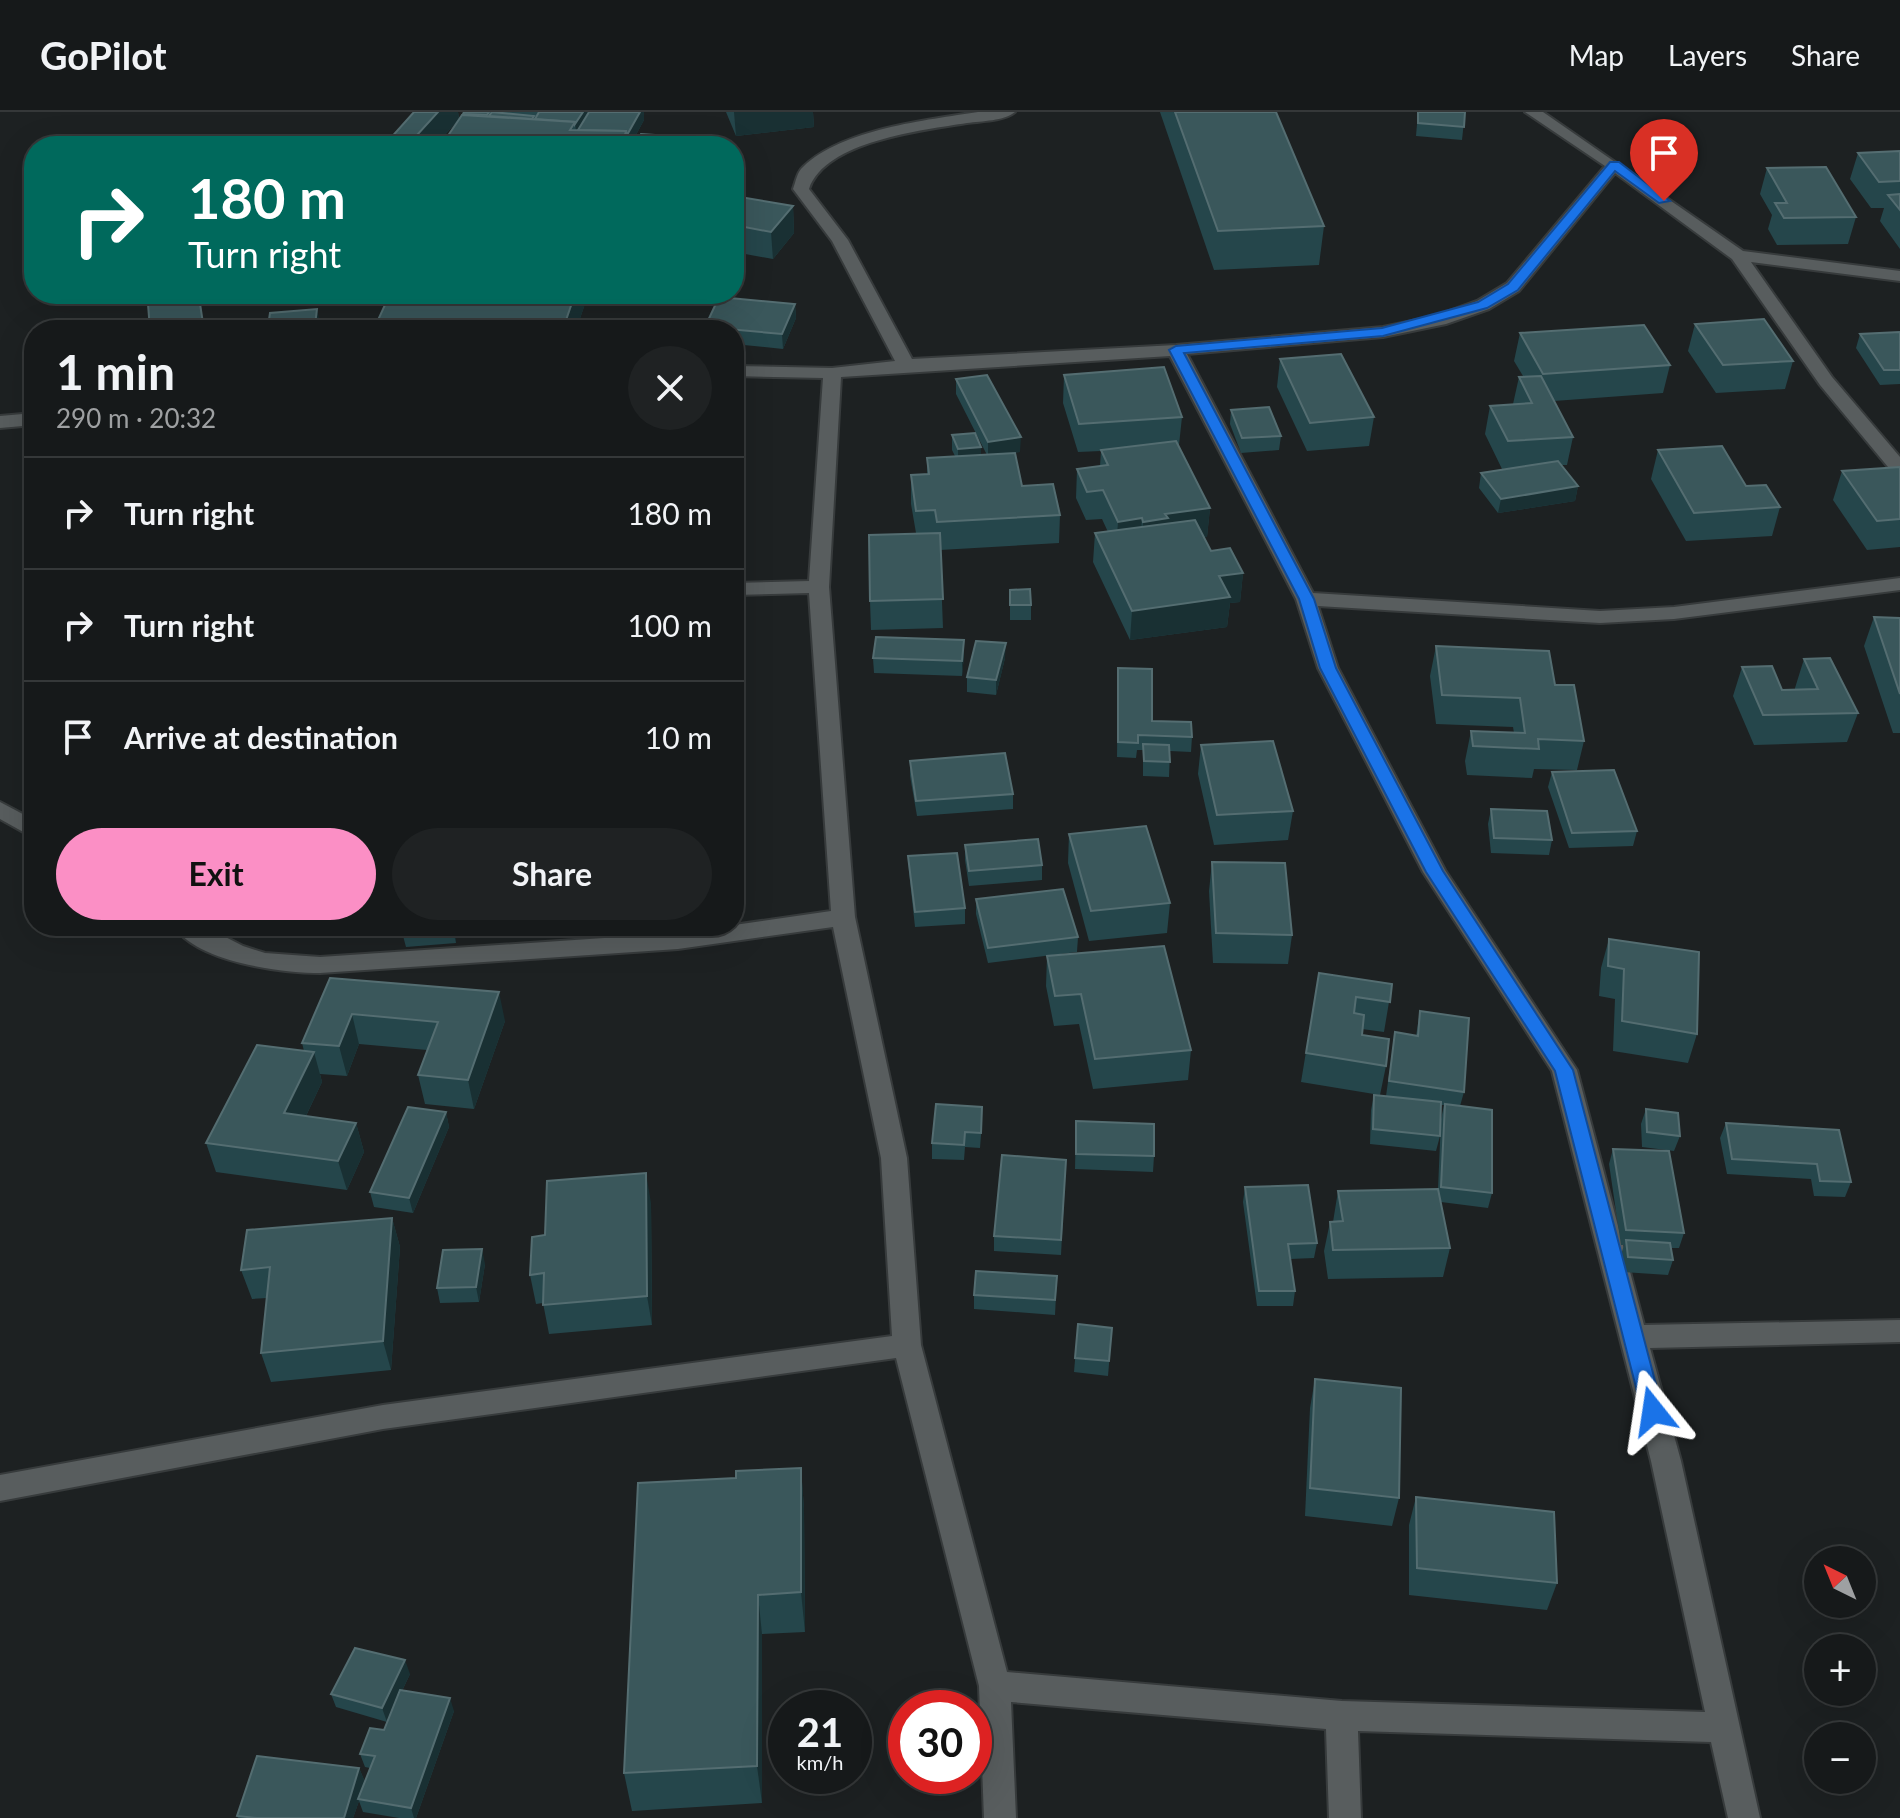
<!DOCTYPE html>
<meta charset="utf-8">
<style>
:root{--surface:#16191a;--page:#1f2223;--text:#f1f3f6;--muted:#9ea0a2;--line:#353839;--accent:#fb8fc5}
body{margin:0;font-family:Lato,sans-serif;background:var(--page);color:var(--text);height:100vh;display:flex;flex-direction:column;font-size:30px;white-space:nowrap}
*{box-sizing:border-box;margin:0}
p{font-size:26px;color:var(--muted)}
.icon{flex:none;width:44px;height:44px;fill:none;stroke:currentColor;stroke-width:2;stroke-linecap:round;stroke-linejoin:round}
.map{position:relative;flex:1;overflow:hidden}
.sheet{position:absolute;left:24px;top:208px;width:720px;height:616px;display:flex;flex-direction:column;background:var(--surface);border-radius:32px;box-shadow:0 8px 32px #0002,0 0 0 2px var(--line)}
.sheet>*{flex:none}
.banner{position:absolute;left:24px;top:24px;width:720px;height:168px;border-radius:32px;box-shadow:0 8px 32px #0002,0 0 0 2px var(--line);background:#00695c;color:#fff;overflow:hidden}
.needle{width:52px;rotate:317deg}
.tools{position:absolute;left:1804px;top:1434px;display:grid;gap:16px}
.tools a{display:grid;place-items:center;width:72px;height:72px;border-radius:50%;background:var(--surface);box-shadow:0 8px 32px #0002,0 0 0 2px var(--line);font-size:40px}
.speed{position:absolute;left:768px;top:1578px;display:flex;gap:16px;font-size:40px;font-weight:700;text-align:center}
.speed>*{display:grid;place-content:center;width:104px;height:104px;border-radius:50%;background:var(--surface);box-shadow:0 8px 32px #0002,0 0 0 2px var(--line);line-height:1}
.speed small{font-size:20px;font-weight:400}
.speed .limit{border:12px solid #d22;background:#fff;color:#111}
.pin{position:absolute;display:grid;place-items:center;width:68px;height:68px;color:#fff;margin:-82px -34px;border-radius:50% 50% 50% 0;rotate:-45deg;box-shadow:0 0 8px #0007}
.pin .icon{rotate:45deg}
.me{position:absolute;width:88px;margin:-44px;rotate:345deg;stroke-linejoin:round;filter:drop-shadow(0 0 6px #0008)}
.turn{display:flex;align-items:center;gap:28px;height:168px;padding:0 32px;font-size:36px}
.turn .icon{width:104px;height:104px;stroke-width:2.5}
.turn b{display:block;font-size:56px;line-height:68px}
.round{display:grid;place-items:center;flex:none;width:84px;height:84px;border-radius:42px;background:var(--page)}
.overview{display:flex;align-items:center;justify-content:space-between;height:136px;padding:0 32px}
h1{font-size:48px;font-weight:700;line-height:60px}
.primary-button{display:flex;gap:16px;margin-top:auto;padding:16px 32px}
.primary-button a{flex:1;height:92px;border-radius:48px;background:var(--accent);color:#111;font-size:32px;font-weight:700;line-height:92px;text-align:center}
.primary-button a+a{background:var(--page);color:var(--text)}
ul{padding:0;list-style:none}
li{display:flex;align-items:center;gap:24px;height:112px;padding:0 32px;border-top:2px solid var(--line)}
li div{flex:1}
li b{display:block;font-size:30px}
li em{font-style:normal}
header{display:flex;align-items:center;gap:48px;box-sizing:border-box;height:112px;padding:0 40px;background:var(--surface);border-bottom:2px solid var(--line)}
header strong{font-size:38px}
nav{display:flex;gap:44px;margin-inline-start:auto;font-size:28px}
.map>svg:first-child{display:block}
</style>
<header>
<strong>GoPilot</strong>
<nav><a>Map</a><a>Layers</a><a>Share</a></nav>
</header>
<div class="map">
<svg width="1900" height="1706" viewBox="0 0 1900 1706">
<rect width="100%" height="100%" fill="#1d2122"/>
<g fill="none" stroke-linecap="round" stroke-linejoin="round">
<defs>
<g id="street">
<path d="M978 0H1015C1004 9 982 9 967 11 923 18 825 29 809 77L848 128 912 247 1176 233 1383 215 1436 204 1477 189 1507 171 1605 54 1525 0H1543L1743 139 1900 159V169L1751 150 1832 265 1900 345V363L1893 361 1820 273 1732 147 1615 61 1519 179 1489 197 1446 212 1383 225 1187 242 1313 481 1600 499 1674 495 1900 466V478L1674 507 1600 511 1318 494 1338 556 1445 758 1577 958 1644 1213 1900 1208V1230L1650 1236 1681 1349 1760 1706H1728L1711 1630 1358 1619 1361 1706H1329L1326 1617 1011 1590 1016 1706H984L979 1574 896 1246 383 1317 0 1389V1363L383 1293 892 1224 881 1046 833 815 678 837 320 861C282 861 196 850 174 814H204L243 834 265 841 320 845 678 821 831 799 809 481 734 483V471L809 469 823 266 734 264V254L832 256 895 249 832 129 793 77C796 69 797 60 803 55 842 17 927 8 978 0ZM1170 244 1296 487 1318 556 1423 760 1552 959 1651 1349 1705 1600 1342 1589 1007 1560 921 1233 907 1046 855 805 829 475 841 265Z"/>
<polygon points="34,301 34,313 0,316 0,304"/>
<polygon points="0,690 34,708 34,726 0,707"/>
</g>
</defs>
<use href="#street" stroke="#373b3c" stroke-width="4"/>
<use href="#street" fill="#585d5e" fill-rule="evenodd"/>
</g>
<g fill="#25464b">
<polygon points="413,0 458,0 459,7 464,0 644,0 644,8 630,34 441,34 459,7 435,34 389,28 413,2"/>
<polygon points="726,0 813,0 814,15 736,24"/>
<polygon points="1160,0 1276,0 1324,114 1319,153 1214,158"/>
<polygon points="1418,0 1465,0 1462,28 1416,24"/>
<polygon points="1900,39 1900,137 1880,109 1884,96 1871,96 1850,67 1858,41"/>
<polygon points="1767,56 1856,105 1848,132 1777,133 1768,117 1772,103 1760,82"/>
<polygon points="734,84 793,94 794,121 773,147 734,140"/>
<polygon points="390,182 587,182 587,186 576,218 380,218 378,208"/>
<polygon points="795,192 796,206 783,237 734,232 734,218 705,218 705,215"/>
<polygon points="1695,212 1793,249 1785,277 1716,281 1688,239"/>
<polygon points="1900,220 1900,272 1880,273 1856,236 1860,222"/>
<polygon points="1520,221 1670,253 1663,281 1554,289 1573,325 1567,353 1561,353 1578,374 1575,389 1498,401 1479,376 1481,361 1514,356 1502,357 1485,322 1490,294 1513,292 1519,265 1523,264 1514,249"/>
<polygon points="1280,247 1374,305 1369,334 1307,339 1277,275"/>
<polygon points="1064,263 1182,305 1179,333 1178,333 1210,396 1207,425 1204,425 1211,439 1243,461 1240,490 1230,491 1227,515 1130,528 1093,450 1095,421 1108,420 1102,407 1086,408 1076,386 1077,357 1100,354 1101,339 1078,340 1063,291"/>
<polygon points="956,267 1020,340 1009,341 1022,374 1060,403 1059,431 940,438 943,516 871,518 870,489 916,421 911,392 911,363 927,362 927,346 955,344 952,338 952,323 981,343 987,343 956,282"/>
<polygon points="1231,298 1281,324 1279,338 1241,341 1230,312"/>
<polygon points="1658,338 1746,374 1780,395 1772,424 1686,429 1651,367"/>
<polygon points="1900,355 1900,435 1867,438 1833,388 1842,359"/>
<polygon points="1010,478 1031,493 1031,508 1010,508"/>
<polygon points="1874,505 1900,506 1900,621 1893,621 1864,534"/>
<polygon points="1436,534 1555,573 1584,629 1577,658 1534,657 1532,666 1467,663 1465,649 1471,619 1514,621 1513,615 1436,612 1430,564"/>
<polygon points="964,543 962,564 874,561 873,546"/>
<polygon points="1005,546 996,583 967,580 967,565"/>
<polygon points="1804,547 1858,601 1847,630 1754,633 1733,584 1742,555 1782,578 1795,578 1795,576"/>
<polygon points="1118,556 1152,609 1192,625 1191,640 1170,639 1169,665 1143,664 1143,638 1137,638 1136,646 1117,645"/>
<polygon points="1201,633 1293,699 1288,728 1214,733 1198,662"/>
<polygon points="910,649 1013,682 1013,697 917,704 910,664"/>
<polygon points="1552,660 1637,719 1633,734 1569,736 1548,675"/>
<polygon points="1491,697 1552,728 1549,743 1491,741 1488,712"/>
<polygon points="1069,722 1170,791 1167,821 1089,829 1068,751"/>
<polygon points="965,733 1042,753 1042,768 969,774 965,748"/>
<polygon points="908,744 965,796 965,812 915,815 909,760"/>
<polygon points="1212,750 1292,823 1288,852 1213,851 1209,779"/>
<polygon points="976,787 1078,825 1077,840 988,851 976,802"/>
<polygon points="322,814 477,814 456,816 456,831 406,835 402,820 325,826"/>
<polygon points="528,814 595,814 596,818 530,826"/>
<polygon points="1609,827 1697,922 1688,951 1613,939 1615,887 1599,884 1601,856"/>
<polygon points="1047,844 1191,938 1188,968 1093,977 1079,912 1054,914 1046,874"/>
<polygon points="1319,861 1392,872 1384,920 1362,917 1362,923 1386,954 1380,983 1301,970"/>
<polygon points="330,866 505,909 474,997 425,992 418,963 427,938 359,932 347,964 320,962 322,970 306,1004 356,1011 364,1040 347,1078 216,1060 206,1031 304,939 302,931"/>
<polygon points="1420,899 1464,980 1460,994 1492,1081 1488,1096 1441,1090 1450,1136 1443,1165 1328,1167 1324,1139 1330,1110 1333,1110 1338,1079 1438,1077 1441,1007 1444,993 1441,993 1440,1024 1436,1039 1370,1032 1371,998 1374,983 1386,984 1395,920 1416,924"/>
<polygon points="1646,997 1680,1024 1674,1039 1642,1035 1641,1012"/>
<polygon points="446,1000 449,1015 413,1101 374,1095 370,1080"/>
<polygon points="1076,1009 1154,1044 1153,1060 1075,1057"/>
<polygon points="982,1010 980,1036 965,1035 964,1048 932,1047 932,1031"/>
<polygon points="1726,1011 1839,1018 1851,1070 1845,1085 1814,1084 1811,1067 1727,1062 1720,1026"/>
<polygon points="1613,1037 1684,1121 1679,1136 1671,1136 1673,1148 1668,1163 1623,1160 1621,1143 1624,1133 1621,1133 1609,1052"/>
<polygon points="1066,1048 1061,1143 994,1139 994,1124"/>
<polygon points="1245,1075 1317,1131 1314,1146 1290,1147 1295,1179 1293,1194 1257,1194 1243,1090"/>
<polygon points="651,1091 652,1213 549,1222 543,1191 536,1192 530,1163 545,1123"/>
<polygon points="392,1106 400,1135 391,1258 271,1270 261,1241 267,1186 252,1187 241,1158"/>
<polygon points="485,1152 479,1190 440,1191 437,1176"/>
<polygon points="1057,1164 1055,1203 974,1197 974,1183"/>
<polygon points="1078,1212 1112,1216 1108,1264 1074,1260"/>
<polygon points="1315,1267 1399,1386 1392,1414 1305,1404 1310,1296"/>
<polygon points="801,1356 804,1397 805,1520 762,1522 762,1691 632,1699 624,1661 736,1366"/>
<polygon points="1416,1385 1557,1471 1547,1498 1409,1483 1409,1413"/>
<polygon points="410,1562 402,1579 454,1599 416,1706 399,1706 363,1700 359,1689 353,1706 238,1706 237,1704 359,1656 365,1670 370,1656 365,1655 360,1642 384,1618 387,1610 336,1595 331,1582"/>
</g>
<g fill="#193033">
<polygon points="438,0 458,0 459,7 435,34 407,34"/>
<polygon points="583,0 592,0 577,25 575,12"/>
<polygon points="640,0 644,0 644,8 630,34 628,34 627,23"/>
<polygon points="734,0 813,0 814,15 736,24"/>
<polygon points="626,19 628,34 622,34"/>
<polygon points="793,94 794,121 773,147 771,120"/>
<polygon points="454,182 458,182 461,199 450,192"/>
<polygon points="537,182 539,182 542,205 534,193"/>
<polygon points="575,182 587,182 587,186 576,218 565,218 564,214"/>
<polygon points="795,192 796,206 783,237 782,222"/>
<polygon points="317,197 320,211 319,218 314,218"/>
<polygon points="1021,325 1020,340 988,345 988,330"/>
<polygon points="981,335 981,349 958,352 958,337"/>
<polygon points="1578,374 1575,389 1498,401 1501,387"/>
<polygon points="1210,396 1207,425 1166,430 1141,438 1143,410 1165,402"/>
<polygon points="1142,406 1140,435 1116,439 1118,410"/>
<polygon points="1243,461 1240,490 1230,491 1227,515 1130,528 1132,499 1219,464"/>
<polygon points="964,528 964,543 962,564 962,549"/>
<polygon points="1006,531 1005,546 996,583 996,568"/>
<polygon points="452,814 456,814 456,831"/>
<polygon points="499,880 505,909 474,997 468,968"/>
<polygon points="352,902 359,932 347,964 339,934"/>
<polygon points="314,940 322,970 293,1031 284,1001"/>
<polygon points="446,1000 449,1015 413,1101 409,1086"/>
<polygon points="356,1011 364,1040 347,1078 338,1049"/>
<polygon points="646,1061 651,1091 652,1213 647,1184"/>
<polygon points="392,1106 400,1135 391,1258 383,1229"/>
<polygon points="482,1137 485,1152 479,1190 476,1175"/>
<polygon points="801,1356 804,1397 805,1520 801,1480"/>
<polygon points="758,1483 762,1522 762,1691 757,1654"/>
<polygon points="405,1548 410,1562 387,1610 382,1596"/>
<polygon points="450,1586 454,1599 416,1706 414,1706 411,1696"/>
<polygon points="359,1656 365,1670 358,1687 359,1689 353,1706 344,1706"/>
</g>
<g fill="#3a575b" stroke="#546d71" stroke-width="2">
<polygon points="414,0 438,0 407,34 355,34 363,25 389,28"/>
<polygon points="464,0 489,0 487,3 463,2"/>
<polygon points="492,0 534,4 532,7 489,4"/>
<polygon points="539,0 583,0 575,12 575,10 535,7"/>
<polygon points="589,0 640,0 627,23 626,19 578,18"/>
<polygon points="1175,0 1276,0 1324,114 1218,119"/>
<polygon points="1418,0 1465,0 1464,15 1418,11"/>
<polygon points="462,3 575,10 570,18 626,19 622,34 564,34 566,26 561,34 441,34"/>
<polygon points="641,22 682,25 678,33 694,33 636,34"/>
<polygon points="1900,39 1900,69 1879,70 1858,41"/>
<polygon points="1826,55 1856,105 1784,106 1775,91 1787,91 1767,56"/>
<polygon points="1900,82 1900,98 1888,83"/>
<polygon points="734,84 793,94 771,120 734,113"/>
<polygon points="390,182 454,182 450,192 485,192 488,182 537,182 534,193 543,193 545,182 575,182 564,214 378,208"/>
<polygon points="199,185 204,218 150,218 148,192"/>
<polygon points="719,185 795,192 782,222 705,215"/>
<polygon points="317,197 315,213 268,214 270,201"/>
<polygon points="1764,207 1793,249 1723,253 1695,212"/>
<polygon points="316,213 314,218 209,218 210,215"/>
<polygon points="1644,213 1670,253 1543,262 1520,221"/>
<polygon points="1900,220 1900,258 1884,258 1860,222"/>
<polygon points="1341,242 1374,305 1310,311 1280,247"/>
<polygon points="1164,255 1182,305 1079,312 1064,263"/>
<polygon points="987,263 1021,325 988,330 956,267"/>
<polygon points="1541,264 1573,325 1508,329 1490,294 1532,291 1519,265"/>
<polygon points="1269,295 1281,324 1242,326 1231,298"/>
<polygon points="975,321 981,335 958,337 952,323"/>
<polygon points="1176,329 1210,396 1165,402 1168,406 1143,410 1142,406 1118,410 1103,378 1087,380 1077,357 1108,353 1101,338"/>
<polygon points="1722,334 1746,374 1766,373 1780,395 1694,401 1658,338"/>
<polygon points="1015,341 1022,374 1053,372 1060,403 937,410 935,398 916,399 911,363 929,362 927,346"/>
<polygon points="1558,349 1578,374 1501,387 1481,361"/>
<polygon points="1900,355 1900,407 1877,409 1842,359"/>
<polygon points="1195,408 1211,439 1230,436 1243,461 1219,464 1230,485 1132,499 1095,421"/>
<polygon points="940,421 943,487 870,489 869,423"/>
<polygon points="1030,477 1031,493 1010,493 1010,478"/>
<polygon points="1874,505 1900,506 1900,582"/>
<polygon points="876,525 964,528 962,549 873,546"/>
<polygon points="976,529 1006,531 996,568 967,565"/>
<polygon points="1436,534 1549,539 1555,573 1574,573 1584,629 1538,627 1539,637 1473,634 1471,619 1525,621 1520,586 1442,583"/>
<polygon points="1830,546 1858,601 1763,603 1742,555 1772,554 1782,578 1818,577 1804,547"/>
<polygon points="1118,556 1152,557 1152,609 1191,610 1192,625 1138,623 1138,631 1118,630"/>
<polygon points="1273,629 1293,699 1217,703 1201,633"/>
<polygon points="1143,632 1169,633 1170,650 1144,649"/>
<polygon points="1005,641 1013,682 916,689 910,649"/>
<polygon points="1614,658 1637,719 1572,721 1552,660"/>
<polygon points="1491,697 1547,699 1552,728 1494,726"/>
<polygon points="1146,714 1170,791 1091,799 1069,722"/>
<polygon points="1038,727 1042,753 969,759 965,733"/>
<polygon points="957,741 965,796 915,800 908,744"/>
<polygon points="1212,750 1285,751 1292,823 1216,821"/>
<polygon points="1063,777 1078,825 988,836 976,787"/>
<polygon points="1609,827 1699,840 1697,922 1622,909 1624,857 1608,854"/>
<polygon points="1164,834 1191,938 1095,947 1081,882 1055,884 1047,844"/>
<polygon points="1319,861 1392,872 1390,890 1356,885 1354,901 1364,903 1362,923 1389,927 1386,954 1306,941"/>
<polygon points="330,866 499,880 468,968 418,963 438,910 352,902 339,934 302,931"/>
<polygon points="1420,899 1469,906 1464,980 1389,969 1395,920 1418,924"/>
<polygon points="257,933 314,940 284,1001 356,1011 338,1049 206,1031"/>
<polygon points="1374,983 1441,990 1440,1024 1373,1017"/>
<polygon points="936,992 982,995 981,1021 965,1020 964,1033 932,1031"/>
<polygon points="1445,992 1492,998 1492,1081 1441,1075"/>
<polygon points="408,995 446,1000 409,1086 370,1080"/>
<polygon points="1646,997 1678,1001 1680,1024 1647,1020"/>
<polygon points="1076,1009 1154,1012 1154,1044 1076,1042"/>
<polygon points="1726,1011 1839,1018 1851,1070 1820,1069 1817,1052 1732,1047"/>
<polygon points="1613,1037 1669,1039 1684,1121 1626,1118"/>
<polygon points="1002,1043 1066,1048 1061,1128 994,1124"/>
<polygon points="646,1061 647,1184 543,1193 544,1161 530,1163 532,1125 545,1123 547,1069"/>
<polygon points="1308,1073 1317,1131 1288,1132 1295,1179 1259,1179 1245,1075"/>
<polygon points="1438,1077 1450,1136 1333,1138 1330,1110 1343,1109 1338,1079"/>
<polygon points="392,1106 383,1229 261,1241 270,1155 241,1158 247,1118"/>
<polygon points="1626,1128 1670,1131 1673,1148 1628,1145"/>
<polygon points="482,1137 476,1175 437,1176 443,1138"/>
<polygon points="976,1159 1057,1164 1055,1188 974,1183"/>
<polygon points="1078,1212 1112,1216 1109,1249 1075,1246"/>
<polygon points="1315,1267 1401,1276 1399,1386 1310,1376"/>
<polygon points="801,1356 801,1480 758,1483 757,1654 624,1661 638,1371 736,1366 736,1359"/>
<polygon points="1416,1385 1554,1400 1557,1471 1417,1456"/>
<polygon points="355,1536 405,1548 382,1596 331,1582"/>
<polygon points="400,1578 450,1586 411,1696 358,1687 375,1644 360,1642 370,1616 384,1618"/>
<polygon points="257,1644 359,1656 344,1706 257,1706 237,1704"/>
</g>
<polygon fill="#1a73e8" stroke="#114b97" stroke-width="2" points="1610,50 1619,50 1670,89 1659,91 1615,59 1518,178 1487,196 1383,224 1184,241 1314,487 1336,556 1443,759 1573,958 1663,1299 1660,1306 1645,1306 1642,1299 1555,959 1426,760 1320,556 1299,487 1169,238 1176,234 1382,216 1478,190 1508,172"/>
</svg>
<div class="tools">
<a><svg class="needle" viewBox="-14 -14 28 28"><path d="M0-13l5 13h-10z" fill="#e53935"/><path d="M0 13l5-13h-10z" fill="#9ea0a2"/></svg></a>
<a>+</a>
<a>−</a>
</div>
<div class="speed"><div>21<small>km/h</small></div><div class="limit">30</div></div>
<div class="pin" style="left:1664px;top:89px;background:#d93025"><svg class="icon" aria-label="arrive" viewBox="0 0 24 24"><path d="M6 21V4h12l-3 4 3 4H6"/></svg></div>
<svg class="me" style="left:1653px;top:1299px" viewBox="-20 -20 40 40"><path d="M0-17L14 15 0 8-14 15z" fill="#1a73e8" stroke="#fff" stroke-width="4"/></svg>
<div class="banner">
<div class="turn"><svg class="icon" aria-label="right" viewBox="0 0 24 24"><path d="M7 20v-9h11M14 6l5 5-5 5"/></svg><div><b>180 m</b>Turn right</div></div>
</div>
<section class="sheet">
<div class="overview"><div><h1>1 min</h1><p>290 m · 20:32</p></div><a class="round"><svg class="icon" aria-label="close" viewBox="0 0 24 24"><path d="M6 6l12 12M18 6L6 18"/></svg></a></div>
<ul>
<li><svg class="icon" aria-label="right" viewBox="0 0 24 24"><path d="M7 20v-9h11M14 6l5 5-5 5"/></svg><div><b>Turn right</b></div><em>180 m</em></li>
<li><svg class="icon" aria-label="right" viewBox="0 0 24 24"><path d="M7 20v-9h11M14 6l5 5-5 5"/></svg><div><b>Turn right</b></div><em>100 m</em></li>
<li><svg class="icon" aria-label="arrive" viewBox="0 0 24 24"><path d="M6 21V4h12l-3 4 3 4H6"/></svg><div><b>Arrive at destination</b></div><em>10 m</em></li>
</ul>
<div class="primary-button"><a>Exit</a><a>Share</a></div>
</section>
</div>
